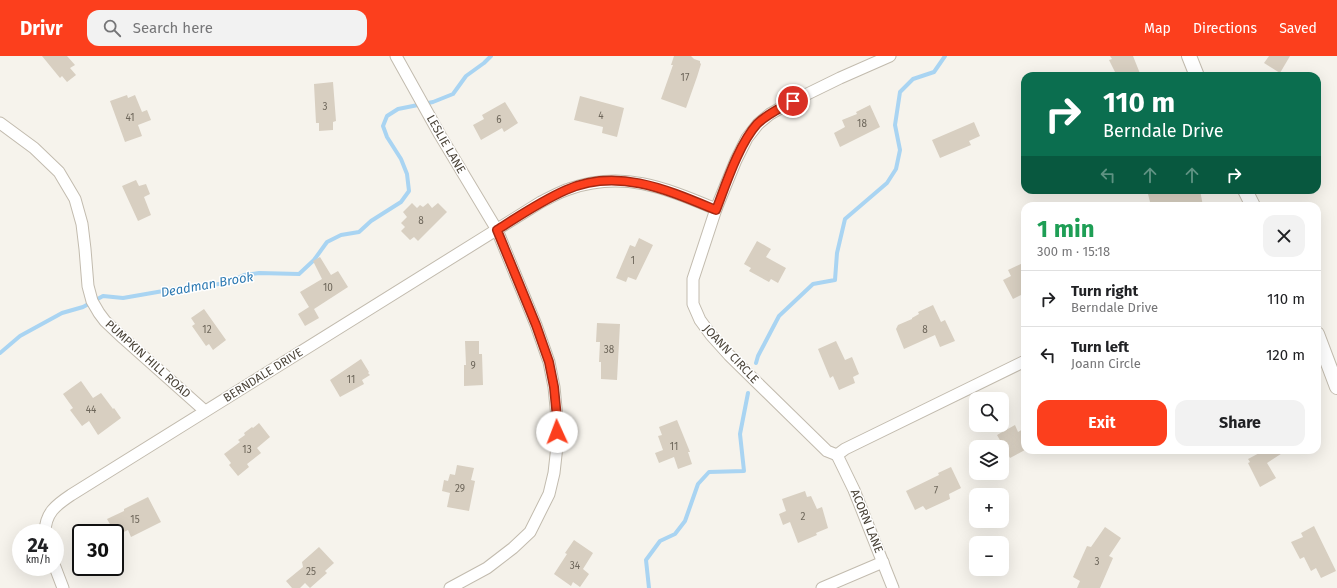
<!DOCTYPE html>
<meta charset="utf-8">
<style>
:root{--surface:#fff;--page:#f2f2f2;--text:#202124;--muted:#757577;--line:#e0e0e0;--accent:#fc3f1d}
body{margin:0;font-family:"Fira Sans",sans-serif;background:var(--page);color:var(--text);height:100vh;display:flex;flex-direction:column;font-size:15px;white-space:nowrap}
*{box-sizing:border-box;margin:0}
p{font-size:13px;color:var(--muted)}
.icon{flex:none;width:22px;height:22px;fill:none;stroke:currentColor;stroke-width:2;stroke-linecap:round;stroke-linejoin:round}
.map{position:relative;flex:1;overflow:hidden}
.side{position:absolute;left:1021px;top:146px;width:300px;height:252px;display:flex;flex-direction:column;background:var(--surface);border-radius:12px;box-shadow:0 4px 16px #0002}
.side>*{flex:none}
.hud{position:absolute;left:1021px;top:16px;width:300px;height:122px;border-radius:12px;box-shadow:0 4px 16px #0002;background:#0b6e4f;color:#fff;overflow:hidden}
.fabs{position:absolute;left:969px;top:336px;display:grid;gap:8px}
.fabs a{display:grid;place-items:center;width:40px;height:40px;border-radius:8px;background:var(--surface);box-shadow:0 4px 16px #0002;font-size:20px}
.speed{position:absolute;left:12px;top:468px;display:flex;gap:8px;font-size:20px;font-weight:700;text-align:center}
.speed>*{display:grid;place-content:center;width:52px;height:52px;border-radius:50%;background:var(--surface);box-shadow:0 4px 16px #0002;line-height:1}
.speed small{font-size:10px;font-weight:400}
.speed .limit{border:2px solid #111;border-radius:6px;background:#fff;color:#111}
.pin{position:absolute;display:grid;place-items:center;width:34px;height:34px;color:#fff;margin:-17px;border:2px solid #fff;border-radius:50%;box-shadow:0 1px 4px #0007}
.me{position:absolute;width:44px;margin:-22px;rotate:358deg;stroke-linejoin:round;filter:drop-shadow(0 0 3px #0008)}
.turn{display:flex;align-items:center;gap:14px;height:84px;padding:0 16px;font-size:18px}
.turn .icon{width:52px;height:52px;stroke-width:2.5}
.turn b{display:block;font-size:28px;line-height:34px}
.lanes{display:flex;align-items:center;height:38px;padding:0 16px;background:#0003;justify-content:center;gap:20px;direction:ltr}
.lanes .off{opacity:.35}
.round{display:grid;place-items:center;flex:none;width:42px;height:42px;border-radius:12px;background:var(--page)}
.overview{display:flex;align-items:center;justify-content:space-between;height:68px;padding:0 16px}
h1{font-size:24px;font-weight:700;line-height:30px;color:#1e9e55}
.cta{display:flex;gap:8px;margin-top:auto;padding:8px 16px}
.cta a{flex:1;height:46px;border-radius:12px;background:var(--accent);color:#fff;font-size:16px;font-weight:700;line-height:46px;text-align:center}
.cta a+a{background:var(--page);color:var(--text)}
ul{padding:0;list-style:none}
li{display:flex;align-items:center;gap:12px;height:56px;padding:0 16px;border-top:1px solid var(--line)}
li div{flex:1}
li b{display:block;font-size:15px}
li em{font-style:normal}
header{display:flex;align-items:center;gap:24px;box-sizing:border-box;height:56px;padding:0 20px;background:var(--accent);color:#fff}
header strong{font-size:19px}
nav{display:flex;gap:22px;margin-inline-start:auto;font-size:14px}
.search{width:280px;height:36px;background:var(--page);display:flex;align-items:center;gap:10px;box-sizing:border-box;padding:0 14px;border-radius:12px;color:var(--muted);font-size:15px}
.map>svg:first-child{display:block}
</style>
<header>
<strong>Drivr</strong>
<div class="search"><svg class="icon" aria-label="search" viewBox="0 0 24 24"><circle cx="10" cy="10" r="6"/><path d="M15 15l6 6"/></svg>Search here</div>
<nav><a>Map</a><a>Directions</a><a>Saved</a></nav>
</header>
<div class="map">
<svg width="1337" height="532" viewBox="0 0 1337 532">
<rect width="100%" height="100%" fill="#f6f3ec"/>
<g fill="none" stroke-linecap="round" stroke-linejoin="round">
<g stroke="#a9d4f2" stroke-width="4">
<polyline points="0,297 20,280 62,257 83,251 103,240 123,242 169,234 227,227 244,219 259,217 299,218 314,204 327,186 341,179 359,176 371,165 401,146 409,135 407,118 401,103 387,81 383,70 387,60 398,53 433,46 453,38 466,20 484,7 491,0"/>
<polyline points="756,307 758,300 779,260 813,228 835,224 837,197 845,163 887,127 896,113 900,94 895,69 900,36 913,23 934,16 945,0"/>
<polyline points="649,532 646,504 660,485 675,478 685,465 698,428 709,416 744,415 740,378 748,337"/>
</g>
</g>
<g fill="#d8cfc1">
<polygon points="42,0 67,0 75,9 70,12 76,19 67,26 62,20 60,22"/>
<polygon points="674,0 691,0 694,3 700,5 700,7 701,8 697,21 686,52 661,43 673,9 671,9"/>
<polygon points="1110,0 1133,0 1141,20 1117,20 1109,4 1112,3"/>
<polygon points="1269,0 1290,0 1280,17 1264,7"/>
<polygon points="333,26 336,65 333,66 333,74 319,75 319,67 316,67 314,28"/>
<polygon points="127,39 128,42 135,39 142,56 147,54 151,64 138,69 142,80 125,86 110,45"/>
<polygon points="580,40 624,52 617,81 602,77 603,71 574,64"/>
<polygon points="505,46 518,67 504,76 502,72 481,84 473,69 484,63 482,59"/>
<polygon points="870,49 880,71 840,91 834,77 845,71 842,64 857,58 856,56"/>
<polygon points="974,66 980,80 969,85 971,89 940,102 932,84"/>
<polygon points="136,124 139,130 146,128 150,138 144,141 151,159 138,165 122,130"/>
<polygon points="1147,134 1200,134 1203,150 1151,150"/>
<polygon points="412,147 417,152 420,149 423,151 428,147 432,152 438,147 447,156 418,185 414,181 410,184 401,175 405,171 401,167 407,161 403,156"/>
<polygon points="639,182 653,189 636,224 628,221 626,226 616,222 630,189 635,191"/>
<polygon points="757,185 771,193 766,201 786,212 778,227 771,223 769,226 749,215 751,212 744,208"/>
<polygon points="320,201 331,219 338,215 348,231 314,253 319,262 305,270 298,258 309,251 300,236 322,223 313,205"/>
<polygon points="1025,206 1025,237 1013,243 1003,224 1011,220 1008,214"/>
<polygon points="933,249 941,266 945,264 955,285 940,291 935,279 904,293 896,273 898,269 912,263 912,262 919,258 918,256"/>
<polygon points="204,253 226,284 213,294 209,288 206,290 192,270 195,268 191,262"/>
<polygon points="597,267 620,268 617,324 601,323 601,306 599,306 600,286 596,286"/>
<polygon points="465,285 479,285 479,298 482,298 483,329 464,330 464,309 466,309"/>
<polygon points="836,285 845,304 852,301 859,318 853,321 855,327 839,334 833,320 830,322 818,293"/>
<polygon points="361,303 369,316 368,317 370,319 362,324 364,328 340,341 330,324"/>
<polygon points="81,325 93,342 101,337 113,353 114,352 121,362 98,379 89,365 82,370 70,354 73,352 63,338"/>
<polygon points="677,364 690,396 688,396 692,408 678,413 674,401 659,407 655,397 663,394 658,380 662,379 659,371"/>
<polygon points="259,367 270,381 257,392 261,397 247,408 249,411 238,420 229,409 231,407 224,398 240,386 238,384 245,379 244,377 252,371 253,372"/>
<polygon points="1015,369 1018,376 1025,372 1025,394 1010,402 997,379"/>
<polygon points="1265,394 1287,394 1267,407 1276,422 1260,431 1248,407 1250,406 1248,403"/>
<polygon points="457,409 474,412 471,424 475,425 469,455 447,451 450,437 442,435 444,424 448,425 450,418 455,419"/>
<polygon points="951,411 961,432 949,438 950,443 926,454 923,450 915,454 906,435 939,419 938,417"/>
<polygon points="805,435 807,441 811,440 817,453 822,451 828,472 816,477 817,479 798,487 790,466 783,469 779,458 786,455 782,443"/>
<polygon points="148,441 161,466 131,481 128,474 115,480 115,477 107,463 124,455 124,453"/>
<polygon points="1314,470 1336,515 1321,522 1316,512 1311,515 1304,501 1300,503 1291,486 1303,481 1301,477"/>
<polygon points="1105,471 1121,482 1109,500 1113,502 1100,532 1077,532 1080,525 1073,521 1087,490 1091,491"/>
<polygon points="574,484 593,497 583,513 589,518 580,531 573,526 571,530 554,518 567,498 565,497"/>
<polygon points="319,491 334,507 325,515 327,517 310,532 305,527 300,532 292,532 286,525 303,511 302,506"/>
</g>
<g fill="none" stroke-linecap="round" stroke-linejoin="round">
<defs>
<g id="minor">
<polyline points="396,0 440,79 497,174 536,269 549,306 554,331 557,362 557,390 554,417 549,438 530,476 513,492 487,512 450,532"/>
<polyline points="890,0 840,22 793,45 770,58 758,68 747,82 736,104 716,153 693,223 693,248 700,264 711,279 729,299 827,395 837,399 845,393 1025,305"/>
<polyline points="0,67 34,92 59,116 75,143 82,168 85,193 88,230 92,245 99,257 105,265 123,282 205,355"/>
<polyline points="837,399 854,434 893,532"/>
<path d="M45 477C45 457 56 449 71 439L541 146C550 142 559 136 569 133 624 114 665 132 716 153"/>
<polyline points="55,511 63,532"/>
<polyline points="822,532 883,506"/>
</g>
<g id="tertiary">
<polyline points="1189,0 1197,20"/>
<polyline points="1245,134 1253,150"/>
<polyline points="1317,278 1337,331"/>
</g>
</defs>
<use href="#minor" stroke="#c2bbae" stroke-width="13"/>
<use href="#tertiary" stroke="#c2bbae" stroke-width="16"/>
<use href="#minor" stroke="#fff" stroke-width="11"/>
<use href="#tertiary" stroke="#fff" stroke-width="14"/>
</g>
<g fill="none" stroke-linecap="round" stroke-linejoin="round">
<defs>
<path id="route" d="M557 376V362L554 331 549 306 536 269 497 174C519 160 541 145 566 134 617 111 668 134 716 154 726 128 739 88 757 68 767 58 781 52 793 45"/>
</defs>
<use href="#route" stroke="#a42913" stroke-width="10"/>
<use href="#route" stroke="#fc3f1d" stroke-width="7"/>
</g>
<g text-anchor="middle" stroke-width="3" stroke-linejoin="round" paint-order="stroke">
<g font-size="10" fill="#6e675b">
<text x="685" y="25">17</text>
<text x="325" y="54">3</text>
<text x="601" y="63">4</text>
<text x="130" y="65">41</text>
<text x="499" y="67">6</text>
<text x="862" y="71">18</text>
<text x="421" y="168">8</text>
<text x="633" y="208">1</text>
<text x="328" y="235">10</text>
<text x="207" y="277">12</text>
<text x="925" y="277">8</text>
<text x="609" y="297">38</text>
<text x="473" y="313">9</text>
<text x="351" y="327">11</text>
<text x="91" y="357">44</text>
<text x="674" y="394">11</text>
<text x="247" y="397">13</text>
<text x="460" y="436">29</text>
<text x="936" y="438">7</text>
<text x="803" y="464">2</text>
<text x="135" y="467">15</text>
<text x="1097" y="509">3</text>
<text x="575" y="513">34</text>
<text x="311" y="519">25</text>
</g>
<g font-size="12" fill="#4b4439" stroke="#fff">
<text transform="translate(446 88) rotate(60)" y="4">LESLIE LANE</text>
<text transform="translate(731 298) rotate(47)" y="4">JOANN CIRCLE</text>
<text transform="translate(148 303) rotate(42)" y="4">PUMPKIN HILL ROAD</text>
<text transform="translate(263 319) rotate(-32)" y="4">BERNDALE DRIVE</text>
<text transform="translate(867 465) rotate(68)" y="4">ACORN LANE</text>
</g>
<g font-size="13" font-style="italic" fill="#2e7ab2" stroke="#fff">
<text transform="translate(207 228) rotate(-10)" y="5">Deadman Brook</text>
</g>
</g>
</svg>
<div class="fabs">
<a><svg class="icon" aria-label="search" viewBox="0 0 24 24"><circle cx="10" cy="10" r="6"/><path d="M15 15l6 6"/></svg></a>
<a><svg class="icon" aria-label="layers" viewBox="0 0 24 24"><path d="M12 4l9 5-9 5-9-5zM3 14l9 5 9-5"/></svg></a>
<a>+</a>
<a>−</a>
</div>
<div class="speed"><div>24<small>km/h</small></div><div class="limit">30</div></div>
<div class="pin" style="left:793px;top:45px;background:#d93025"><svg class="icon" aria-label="arrive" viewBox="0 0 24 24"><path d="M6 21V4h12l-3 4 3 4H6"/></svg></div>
<svg class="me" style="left:557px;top:376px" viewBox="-20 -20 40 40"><circle r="19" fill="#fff"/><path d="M0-13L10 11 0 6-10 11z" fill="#fc3f1d"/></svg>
<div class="hud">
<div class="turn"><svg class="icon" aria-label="right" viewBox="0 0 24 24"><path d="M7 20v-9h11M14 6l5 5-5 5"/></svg><div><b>110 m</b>Berndale Drive</div></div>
<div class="lanes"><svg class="icon off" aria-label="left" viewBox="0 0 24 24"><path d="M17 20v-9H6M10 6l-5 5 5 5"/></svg><svg class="icon off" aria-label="ahead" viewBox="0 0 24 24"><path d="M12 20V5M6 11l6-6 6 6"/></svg><svg class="icon off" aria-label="ahead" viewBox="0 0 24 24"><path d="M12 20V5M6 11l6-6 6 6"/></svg><svg class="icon" aria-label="right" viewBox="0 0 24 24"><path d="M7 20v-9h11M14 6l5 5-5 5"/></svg></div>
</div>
<section class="side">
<div class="overview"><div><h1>1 min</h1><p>300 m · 15:18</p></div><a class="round"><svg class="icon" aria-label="close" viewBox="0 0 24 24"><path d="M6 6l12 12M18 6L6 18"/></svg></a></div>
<ul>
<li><svg class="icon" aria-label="right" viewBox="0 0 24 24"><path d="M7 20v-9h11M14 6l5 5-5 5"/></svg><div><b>Turn right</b><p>Berndale Drive</p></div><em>110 m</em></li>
<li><svg class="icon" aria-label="left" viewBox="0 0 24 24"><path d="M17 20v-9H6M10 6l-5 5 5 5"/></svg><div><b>Turn left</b><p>Joann Circle</p></div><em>120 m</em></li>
</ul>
<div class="cta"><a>Exit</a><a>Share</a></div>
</section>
</div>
